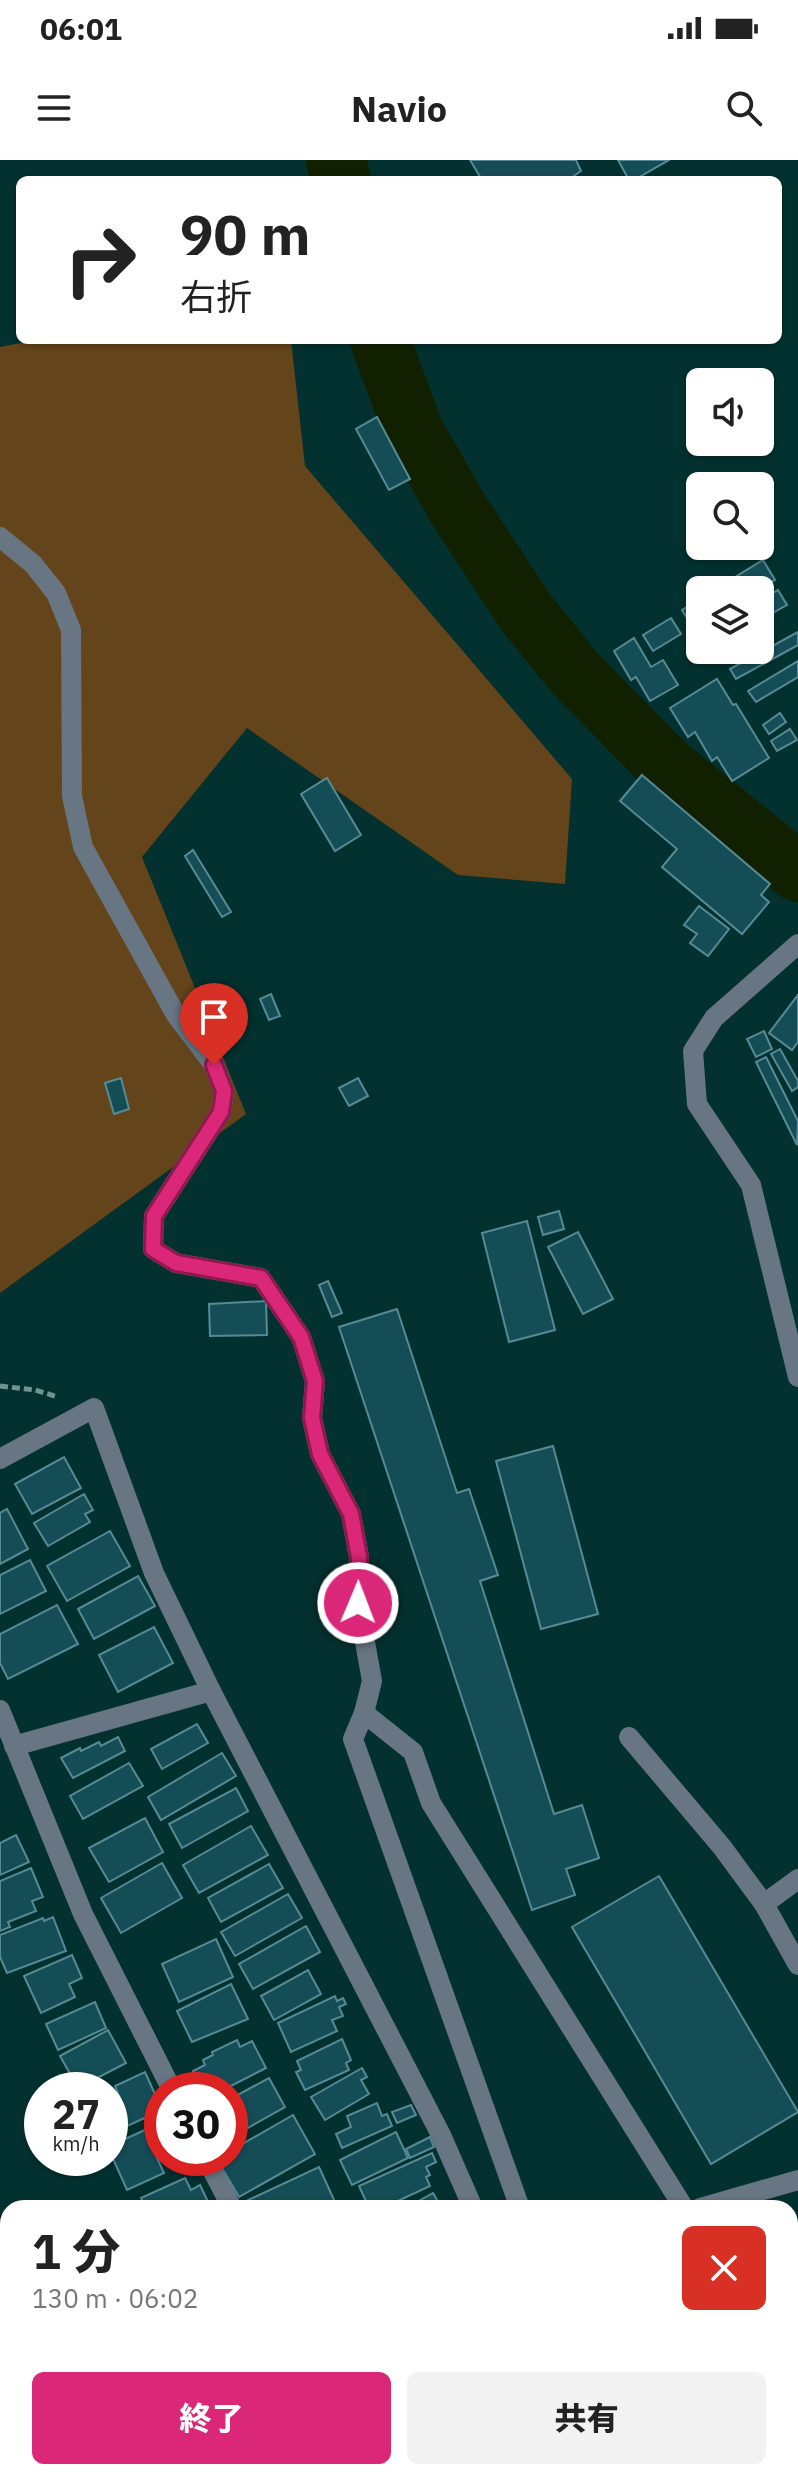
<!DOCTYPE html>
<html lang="ja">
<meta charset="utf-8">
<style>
:root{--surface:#fff;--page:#f2f2f2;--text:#222;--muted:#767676;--accent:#db2777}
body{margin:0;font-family:"IBM Plex Sans","Noto Sans JP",sans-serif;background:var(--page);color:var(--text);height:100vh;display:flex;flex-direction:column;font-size:30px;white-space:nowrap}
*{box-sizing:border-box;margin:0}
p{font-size:26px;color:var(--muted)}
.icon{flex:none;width:44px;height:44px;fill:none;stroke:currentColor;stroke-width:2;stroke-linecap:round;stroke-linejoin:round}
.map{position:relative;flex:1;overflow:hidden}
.details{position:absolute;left:0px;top:2040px;width:798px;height:280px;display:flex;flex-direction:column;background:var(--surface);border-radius:24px 24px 0 0;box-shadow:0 2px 6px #0004}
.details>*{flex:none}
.hud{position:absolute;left:16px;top:16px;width:766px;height:168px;border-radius:12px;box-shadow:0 2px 6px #0004;background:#fff;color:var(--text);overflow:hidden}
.controls{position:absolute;left:686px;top:208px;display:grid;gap:16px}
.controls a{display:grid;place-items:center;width:88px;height:88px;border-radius:12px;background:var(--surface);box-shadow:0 2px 6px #0004;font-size:40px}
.speed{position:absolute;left:24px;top:1912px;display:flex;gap:16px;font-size:40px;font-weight:700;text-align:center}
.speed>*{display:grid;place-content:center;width:104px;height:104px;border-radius:50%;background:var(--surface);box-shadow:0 2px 6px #0004;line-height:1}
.speed small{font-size:20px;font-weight:400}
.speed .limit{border:12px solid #d22;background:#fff;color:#111}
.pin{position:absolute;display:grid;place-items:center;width:68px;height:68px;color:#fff;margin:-82px -34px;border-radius:50% 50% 50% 0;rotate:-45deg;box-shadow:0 0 8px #0007}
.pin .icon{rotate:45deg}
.me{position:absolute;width:88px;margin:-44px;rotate:1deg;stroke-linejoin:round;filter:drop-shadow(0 0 6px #0008)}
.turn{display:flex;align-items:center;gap:28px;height:168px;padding:0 32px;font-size:36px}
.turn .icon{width:104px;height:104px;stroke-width:2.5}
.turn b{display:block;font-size:56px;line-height:68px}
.round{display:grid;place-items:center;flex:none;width:84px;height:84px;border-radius:12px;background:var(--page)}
.head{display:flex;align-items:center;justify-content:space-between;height:136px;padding:0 32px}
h1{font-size:48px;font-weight:800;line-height:60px}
.button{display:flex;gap:16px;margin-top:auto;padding:16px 32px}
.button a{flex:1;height:92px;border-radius:12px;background:var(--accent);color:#fff;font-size:32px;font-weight:800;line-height:92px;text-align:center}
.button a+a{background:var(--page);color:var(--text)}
.status{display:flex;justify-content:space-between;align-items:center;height:56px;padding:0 40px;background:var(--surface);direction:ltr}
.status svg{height:22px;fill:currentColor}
header{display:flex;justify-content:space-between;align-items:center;height:104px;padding:0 32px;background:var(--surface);font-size:36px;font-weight:800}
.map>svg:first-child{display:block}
</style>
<div class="status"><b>06:01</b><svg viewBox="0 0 49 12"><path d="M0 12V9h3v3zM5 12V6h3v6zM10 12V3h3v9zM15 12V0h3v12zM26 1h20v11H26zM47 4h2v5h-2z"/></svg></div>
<header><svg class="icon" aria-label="menu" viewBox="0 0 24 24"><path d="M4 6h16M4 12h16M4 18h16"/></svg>Navio<svg class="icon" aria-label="search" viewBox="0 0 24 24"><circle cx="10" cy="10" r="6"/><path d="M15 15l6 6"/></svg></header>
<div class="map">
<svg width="798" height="2320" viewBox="0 0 798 2320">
<rect width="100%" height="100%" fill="#03312f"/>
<g fill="#64441a">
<polygon points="36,180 291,180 305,306 572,619 565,724 458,715 247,568 142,697 246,954 0,1133 0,187"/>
<polygon points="0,2058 8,2072 8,2312 125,2312 124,2320 0,2320"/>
<polygon points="798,2081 798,2302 788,2320 606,2320 605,2312 790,2312 790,2083"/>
</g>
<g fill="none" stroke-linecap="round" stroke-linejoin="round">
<g stroke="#112100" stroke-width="60">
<polyline points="336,0 341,20"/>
<polyline points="380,180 414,272 458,349 527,454 575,513 665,605 798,712"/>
</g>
</g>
<g fill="#154d57" stroke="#568b95" stroke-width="2">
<polygon points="470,0 576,0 581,11 568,20 482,20"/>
<polygon points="618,0 669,0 634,20 629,20"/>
<polygon points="377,257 410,319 389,330 356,269"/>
<polygon points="763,400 775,420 758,430 714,430"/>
<polygon points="778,430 787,445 760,460 760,441"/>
<polygon points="700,439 700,466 694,469 682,450"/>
<polygon points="671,458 681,474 653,491 643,475"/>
<polygon points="798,472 798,485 736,519 730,509"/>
<polygon points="634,478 651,507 663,500 678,525 650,541 636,517 631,520 614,491"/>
<polygon points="798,501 798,517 756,542 748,531"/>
<polygon points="717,519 733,545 736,544 769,598 732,621 717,597 712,601 695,572 688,577 670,548"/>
<polygon points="780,553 786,562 769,574 763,565"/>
<polygon points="790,569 797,580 777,591 771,581"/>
<polygon points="642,615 770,724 761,735 769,742 742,774 662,707 677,689 620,641"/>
<polygon points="327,618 361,675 335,691 301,634"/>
<polygon points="193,690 231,752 222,757 185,696"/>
<polygon points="699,746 729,769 708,796 690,783 697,774 684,765"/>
<polygon points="271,834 280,856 269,860 260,839"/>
<polygon points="798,835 798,882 792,890 769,873"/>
<polygon points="764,871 772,889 756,897 747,879"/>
<polygon points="780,889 798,921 798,927 792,931 771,894"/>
<polygon points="766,897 798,961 797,985 756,902"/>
<polygon points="121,918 129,949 114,954 105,923"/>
<polygon points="358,918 368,936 349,946 339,928"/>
<polygon points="559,1051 564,1069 543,1075 538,1057"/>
<polygon points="527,1061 555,1170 509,1182 482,1073"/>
<polygon points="578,1072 613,1139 583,1154 548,1087"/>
<polygon points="328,1121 342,1153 332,1157 319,1125"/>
<polygon points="266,1141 267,1175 210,1176 209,1144"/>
<polygon points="397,1149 457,1333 469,1329 498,1415 480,1421 554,1654 582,1645 599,1698 566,1709 575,1735 532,1750 339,1167"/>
<polygon points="553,1286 598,1454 541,1469 496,1301"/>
<polygon points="64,1297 81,1328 32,1354 15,1324"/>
<polygon points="84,1334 93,1350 85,1354 90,1362 48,1386 34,1363"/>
<polygon points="7,1349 28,1389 0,1404 0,1353"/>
<polygon points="110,1371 130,1406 67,1441 47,1406"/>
<polygon points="30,1400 46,1431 0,1454 0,1415"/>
<polygon points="138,1416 155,1446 94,1479 78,1449"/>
<polygon points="57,1445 78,1484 8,1519 0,1503 0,1474"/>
<polygon points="154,1467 173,1503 118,1532 99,1495"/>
<polygon points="197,1564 208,1583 162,1609 151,1589"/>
<polygon points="118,1577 125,1591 73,1618 61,1598 80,1588 81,1591 99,1582 101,1586"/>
<polygon points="222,1593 236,1616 161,1660 148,1637"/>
<polygon points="129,1603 143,1626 83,1659 70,1636"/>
<polygon points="236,1628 248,1651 182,1688 169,1664"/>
<polygon points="145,1658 163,1692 109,1722 89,1688"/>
<polygon points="251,1666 268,1695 199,1733 183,1705"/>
<polygon points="16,1675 29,1702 0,1715 0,1683"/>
<polygon points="162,1703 182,1738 121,1773 101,1738"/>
<polygon points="269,1704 283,1728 221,1762 208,1738"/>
<polygon points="31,1708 43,1737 32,1741 36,1751 8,1762 10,1767 0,1771 0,1721"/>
<polygon points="659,1716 798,1952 711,2004 572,1767"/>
<polygon points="288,1734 302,1758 235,1796 221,1772"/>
<polygon points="53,1757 66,1791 7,1813 0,1797 0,1775 43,1758 44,1761"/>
<polygon points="306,1766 320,1792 253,1829 239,1804"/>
<polygon points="216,1779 233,1817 179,1842 162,1804"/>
<polygon points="72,1795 82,1818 69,1824 75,1837 41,1853 24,1816"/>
<polygon points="308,1810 321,1834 274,1860 261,1836"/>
<polygon points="231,1824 248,1859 192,1882 177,1851"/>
<polygon points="335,1836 337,1841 343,1838 346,1844 339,1847 343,1856 332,1860 337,1871 291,1892 278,1863"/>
<polygon points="95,1842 106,1868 58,1890 46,1864"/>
<polygon points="108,1870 126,1903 78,1928 60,1896"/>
<polygon points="342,1879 351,1900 346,1903 349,1910 305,1930 296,1912 301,1910 297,1901"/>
<polygon points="237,1880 240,1887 252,1881 266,1908 223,1930 202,1930 193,1911 205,1905 203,1900 213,1895 212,1892"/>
<polygon points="362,1908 367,1917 361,1920 369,1934 325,1960 311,1937"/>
<polygon points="145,1912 162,1950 110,1974 110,1945 121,1940 115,1926"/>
<polygon points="269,1918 285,1947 230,1978 230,1939"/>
<polygon points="377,1943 382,1956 387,1954 392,1966 342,1988 336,1974 351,1967 347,1956"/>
<polygon points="411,1945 416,1955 397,1963 392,1952"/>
<polygon points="293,1955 315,1994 239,2037 216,1998 230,1998 230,1991"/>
<polygon points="162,1962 162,1993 156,1996 164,2013 127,2030 110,1992 110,1986"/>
<polygon points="396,1972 408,1998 352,2025 340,2000"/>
<polygon points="430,1977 434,1987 410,1998 406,1989"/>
<polygon points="432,1993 436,2002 426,2007 430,2015 426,2017 430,2026 383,2048 369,2048 359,2026"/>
<polygon points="319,2007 335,2042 322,2048 249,2048 246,2041"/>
<polygon points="185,2018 191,2030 200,2025 211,2048 139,2048 138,2044 143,2042 141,2038"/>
<polygon points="433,2033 441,2047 406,2048"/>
<polygon points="208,2312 259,2312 258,2320 207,2320"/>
<polygon points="280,2312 327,2312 329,2320 282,2320"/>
<polygon points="458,2312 510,2312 511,2315 459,2319"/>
<polygon points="522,2312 540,2312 541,2320 522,2320"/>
</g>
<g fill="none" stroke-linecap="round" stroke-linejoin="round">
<polyline stroke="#6f9391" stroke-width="5" stroke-dasharray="8 4" stroke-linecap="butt" points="0,1226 35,1230 58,1237"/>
<g stroke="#687583" stroke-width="20">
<polyline points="0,377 33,404 56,433 71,470 72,636 83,687 176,855 214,905 224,931 221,952 154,1056 153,1089 176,1103 261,1118 301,1177 315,1221 312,1258 320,1294 351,1354 359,1397 358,1443 372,1521 364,1553 353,1579 520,2048"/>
<polyline points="798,784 714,858 693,891 697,944 751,1025 798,1217"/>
<polyline points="0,1299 94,1248 154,1413 211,1531 441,1975 473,2048"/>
<polyline points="0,1550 83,1754 172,1930"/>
<polyline points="364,1553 413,1592 431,1643 684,2048"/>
<polyline points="629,1577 722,1687 764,1744 798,1805"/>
<polyline points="14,1586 211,1531"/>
<polyline points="764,1744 798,1719"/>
<polyline points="206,1998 232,2048"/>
<polyline points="700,2048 798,2020"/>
<polyline points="346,2312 348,2320"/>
<polyline points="556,2312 557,2320"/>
<polyline points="186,2320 189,2312"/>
</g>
</g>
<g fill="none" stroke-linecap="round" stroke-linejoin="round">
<defs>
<polyline id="route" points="214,905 224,931 221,952 154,1056 153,1089 176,1103 261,1118 301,1177 315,1221 312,1258 320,1294 351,1354 359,1397 358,1443"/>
</defs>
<use href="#route" stroke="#8e194d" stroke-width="20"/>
<use href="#route" stroke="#db2777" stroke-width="14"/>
</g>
</svg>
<div class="controls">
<a><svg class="icon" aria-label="sound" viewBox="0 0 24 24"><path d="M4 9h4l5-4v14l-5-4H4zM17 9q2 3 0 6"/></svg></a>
<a><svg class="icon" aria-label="search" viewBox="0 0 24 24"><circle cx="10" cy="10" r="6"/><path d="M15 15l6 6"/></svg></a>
<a><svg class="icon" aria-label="layers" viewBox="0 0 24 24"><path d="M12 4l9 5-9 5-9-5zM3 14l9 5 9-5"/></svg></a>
</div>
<div class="speed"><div>27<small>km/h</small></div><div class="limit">30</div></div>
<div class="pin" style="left:214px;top:905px;background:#d93025"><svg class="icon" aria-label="arrive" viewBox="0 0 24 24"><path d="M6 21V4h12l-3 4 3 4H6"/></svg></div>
<svg class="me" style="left:358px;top:1443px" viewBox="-20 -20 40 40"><circle r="17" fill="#db2777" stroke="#fff" stroke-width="3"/><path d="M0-11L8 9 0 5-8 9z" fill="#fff"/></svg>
<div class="hud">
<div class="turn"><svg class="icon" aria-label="right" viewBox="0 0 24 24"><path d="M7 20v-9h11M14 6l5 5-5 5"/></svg><div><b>90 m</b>右折</div></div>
</div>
<section class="details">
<div class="head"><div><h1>1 分</h1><p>130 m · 06:02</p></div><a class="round" style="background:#d93025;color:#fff"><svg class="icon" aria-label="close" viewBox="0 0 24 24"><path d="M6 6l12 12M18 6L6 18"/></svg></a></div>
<div class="button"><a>終了</a><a>共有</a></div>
</section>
</div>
